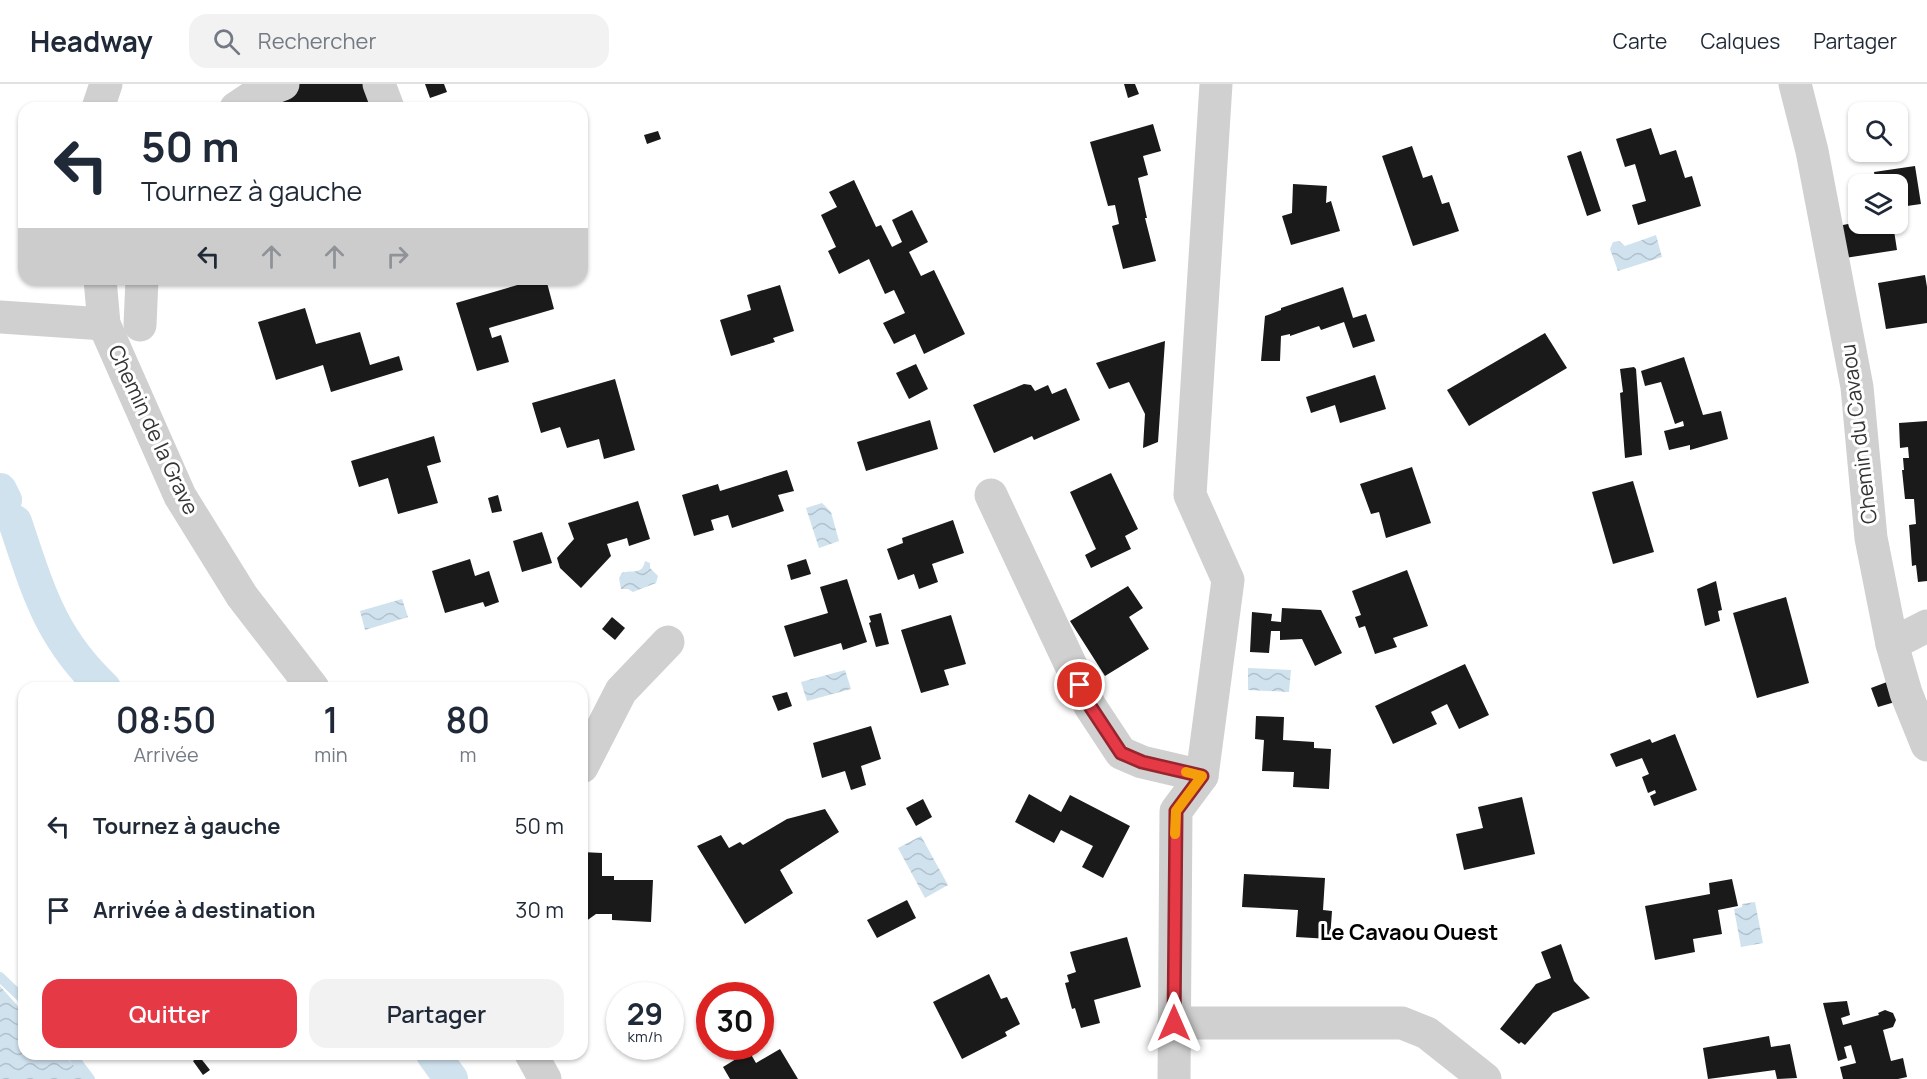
<!DOCTYPE html>
<html lang="fr">
<meta charset="utf-8">
<style>
:root{--surface:#fff;--page:#f2f2f3;--text:#1f2937;--muted:#747a83;--line:#e0e1e3;--accent:#e63946}
body{margin:0;font-family:Manrope,sans-serif;background:var(--page);color:var(--text);height:100vh;display:flex;flex-direction:column;font-size:22px;white-space:nowrap}
*{box-sizing:border-box;margin:0}
p{font-size:20px;color:var(--muted)}
.icon{flex:none;width:33px;height:33px;fill:none;stroke:currentColor;stroke-width:2;stroke-linecap:round;stroke-linejoin:round}
.map{position:relative;flex:1;overflow:hidden}
.panel{position:absolute;left:18px;top:598px;width:570px;height:378px;display:flex;flex-direction:column;background:var(--surface);border-radius:18px;box-shadow:0 2px 4px #0004}
.panel>*{flex:none}
.top-card{position:absolute;left:18px;top:18px;width:570px;height:183px;border-radius:18px;box-shadow:0 2px 4px #0004;background:#fff;color:var(--text);overflow:hidden}
.controls{position:absolute;left:1848px;top:18px;display:grid;gap:12px}
.controls a{display:grid;place-items:center;width:60px;height:60px;border-radius:12px;background:var(--surface);box-shadow:0 2px 4px #0004;font-size:30px}
.speed{position:absolute;left:606px;top:898px;display:flex;gap:12px;font-size:30px;font-weight:700;text-align:center}
.speed>*{display:grid;place-content:center;width:78px;height:78px;border-radius:50%;background:var(--surface);box-shadow:0 2px 4px #0004;line-height:1}
.speed small{font-size:15px;font-weight:400}
.speed .limit{border:9px solid #d22;background:#fff;color:#111}
.pin{position:absolute;display:grid;place-items:center;width:51px;height:51px;color:#fff;margin:-26px;border:3px solid #fff;border-radius:50%;box-shadow:0 2px 6px #0007}
.me{position:absolute;width:66px;margin:-33px;rotate:0deg;stroke-linejoin:round;filter:drop-shadow(0 0 4px #0008)}
.turn{display:flex;align-items:center;gap:21px;height:126px;padding:0 24px;font-size:27px}
.turn .icon{width:78px;height:78px;stroke-width:2.5}
.turn b{display:block;font-size:42px;line-height:51px}
.lanes{display:flex;align-items:center;height:57px;padding:0 24px;background:#0003;justify-content:center;gap:30px;direction:ltr}
.lanes .off{opacity:.35}
.eta{display:flex;justify-content:space-evenly;align-items:center;height:102px;text-align:center}
.eta b{font-size:36px;font-weight:600;line-height:42px}
.button{display:flex;gap:12px;margin-top:auto;padding:12px 24px}
.button a{flex:1;height:69px;border-radius:18px;background:var(--accent);color:#fff;font-size:24px;font-weight:600;line-height:69px;text-align:center}
.button a+a{background:var(--page);color:var(--text)}
ul{padding:0;list-style:none}
li{display:flex;align-items:center;gap:18px;height:84px;padding:0 24px}
li div{flex:1}
li b{display:block;font-size:22px}
li em{font-style:normal}
header{display:flex;align-items:center;gap:36px;box-sizing:border-box;height:84px;padding:0 30px;background:var(--surface);border-bottom:2px solid var(--line)}
header strong{font-size:28px}
nav{display:flex;gap:33px;margin-inline-start:auto;font-size:21px}
.search{width:420px;height:54px;background:var(--page);display:flex;align-items:center;gap:15px;box-sizing:border-box;padding:0 21px;border-radius:18px;color:var(--muted);font-size:22px}
.map>svg:first-child{display:block}
</style>
<header>
<strong>Headway</strong>
<div class="search"><svg class="icon" aria-label="search" viewBox="0 0 24 24"><circle cx="10" cy="10" r="6"/><path d="M15 15l6 6"/></svg>Rechercher</div>
<nav><a>Carte</a><a>Calques</a><a>Partager</a></nav>
</header>
<div class="map">
<svg width="1927" height="995" viewBox="0 0 1927 995">
<defs>
<pattern id="water-waves" width="16" height="10" patternUnits="userSpaceOnUse" patternTransform="scale(1.5)"><rect width="16" height="10" fill="#cfe2ee"/><path d="M0 5q4-4 8 0t8 0" fill="none" stroke="#b2c2cd"/></pattern>
</defs>
<rect width="100%" height="100%" fill="#fff"/>
<g fill="url(#water-waves)">
<polygon points="1656,151 1662,173 1618,187 1610,165 1613,158 1619,157 1625,162"/>
<polygon points="822,419 831,428 839,457 819,464 806,424"/>
<path d="M645 477 650 479V484L658 492 656 499 633 508 628 505H621L619 494 622 489C632 485 642 492 645 477Z"/>
<polygon points="402,515 408,533 365,546 360,527"/>
<polygon points="1248,584 1291,586 1289,608 1248,606"/>
<polygon points="845,586 851,605 807,617 801,598"/>
<polygon points="921,752 948,801 925,814 898,764"/>
<polygon points="1755,818 1763,859 1741,863 1734,825 1742,823 1742,820"/>
<polygon points="0,902 24,929 24,970 63,971 88,995 0,995"/>
</g>
<g fill="none" stroke-linecap="round" stroke-linejoin="round">
<g stroke="#cfe2ee" stroke-width="10">
<polyline points="0,893 24,916"/>
<polyline points="71,970 90,995"/>
</g>
<g stroke="#cfe2ee" stroke-width="34">
<polyline points="0,406 5,416"/>
<path d="M15 438C38 506 50 553 104 604"/>
<polyline points="433,970 451,995"/>
</g>
</g>
<g fill="#1a1a1a">
<polygon points="294,0 367,0 376,24 269,24 265,11"/>
<polygon points="425,0 444,0 447,8 430,14"/>
<polygon points="1124,0 1135,0 1139,10 1128,14"/>
<polygon points="1153,40 1161,67 1143,72 1148,91 1138,94 1147,134 1145,134 1156,177 1123,185 1112,142 1119,140 1115,121 1108,122 1090,58"/>
<polygon points="1651,44 1660,71 1676,66 1685,94 1692,92 1701,122 1638,141 1632,121 1646,117 1635,80 1625,83 1616,55"/>
<polygon points="658,47 661,55 647,60 644,51"/>
<polygon points="1412,62 1423,94 1432,91 1442,120 1449,118 1459,147 1413,162 1382,72"/>
<polygon points="1581,67 1601,127 1587,132 1567,72"/>
<polygon points="1915,82 1921,120 1900,123 1902,133 1898,134 1898,100 1876,100 1874,88"/>
<polygon points="854,96 876,143 881,141 892,163 902,158 892,136 912,126 928,158 909,168 921,192 934,186 965,250 924,270 915,250 894,260 883,239 905,229 894,206 885,210 869,175 839,190 828,167 836,163 821,131 837,123 829,108"/>
<polygon points="1293,100 1327,102 1326,119 1331,117 1340,147 1291,161 1282,132 1292,129"/>
<polygon points="1858,138 1858,140 1893,140 1897,166 1845,174 1838,142"/>
<polygon points="1925,191 1927,203 1927,239 1886,245 1878,199"/>
<polygon points="538,195 546,195 554,225 489,244 492,254 501,251 509,278 477,287 456,219"/>
<polygon points="780,201 794,247 773,254 775,258 731,272 720,236 751,226 747,211"/>
<polygon points="1343,203 1353,234 1366,230 1375,257 1353,264 1344,238 1321,246 1319,242 1290,252 1290,250 1281,252 1280,277 1261,277 1265,232 1281,226 1281,224"/>
<polygon points="305,224 316,260 360,248 370,281 399,272 403,286 331,308 323,281 276,296 258,238"/>
<polygon points="1545,249 1567,284 1469,342 1447,306"/>
<polygon points="1165,257 1158,358 1143,364 1145,330 1129,298 1109,305 1096,279"/>
<polygon points="1684,273 1703,331 1721,327 1728,355 1690,366 1690,361 1669,366 1664,347 1684,342 1683,337 1675,340 1661,298 1645,302 1641,287"/>
<polygon points="916,280 928,305 909,315 896,289"/>
<polygon points="1634,283 1636,285 1642,371 1625,374 1620,309 1623,308 1620,285"/>
<polygon points="1375,291 1386,325 1340,339 1335,321 1311,329 1306,313"/>
<polygon points="615,295 635,366 604,375 599,355 567,364 560,343 541,349 532,319"/>
<polygon points="1024,300 1031,301 1035,307 1048,301 1052,310 1066,304 1080,336 1034,356 1032,352 994,369 973,321"/>
<polygon points="930,336 938,365 866,387 857,358"/>
<polygon points="1927,337 1927,497 1918,498 1916,481 1912,482 1909,441 1916,440 1914,415 1905,415 1902,386 1904,386 1903,374 1909,374 1908,363 1900,364 1899,339"/>
<polygon points="434,352 441,378 427,382 438,419 398,430 388,394 359,403 351,377"/>
<polygon points="1412,383 1431,439 1386,454 1379,428 1371,430 1360,400"/>
<polygon points="787,386 794,407 778,411 784,427 732,444 728,431 711,436 714,446 694,452 682,411 718,400 720,407"/>
<polygon points="1111,389 1138,445 1125,452 1131,465 1091,484 1085,471 1096,465 1070,408"/>
<polygon points="1633,397 1654,468 1613,480 1592,408"/>
<polygon points="498,411 502,427 492,429 488,414"/>
<polygon points="638,417 650,455 629,462 627,454 607,460 611,472 581,504 560,484 557,474 574,455 568,439"/>
<polygon points="953,436 964,469 932,480 938,498 919,505 914,490 898,496 887,465 903,459 902,454"/>
<polygon points="542,448 552,479 522,488 513,457"/>
<polygon points="470,475 475,492 489,487 499,518 485,523 483,518 445,529 432,487"/>
<polygon points="806,475 811,490 791,496 787,481"/>
<polygon points="1407,486 1428,542 1393,554 1397,563 1375,570 1365,542 1359,544 1355,533 1361,531 1352,507"/>
<polygon points="847,495 867,558 843,566 841,559 794,573 784,542 828,529 820,503"/>
<polygon points="1716,497 1722,526 1718,527 1720,537 1705,542 1697,505"/>
<polygon points="1128,502 1143,524 1129,533 1149,565 1105,592 1070,537"/>
<polygon points="1786,513 1809,599 1757,614 1733,529"/>
<polygon points="1282,524 1321,526 1342,569 1315,582 1302,555 1280,556 1280,547 1271,547 1269,569 1250,568 1252,528 1272,530 1271,537 1281,538"/>
<polygon points="881,529 889,560 876,563 869,539 871,538 869,532"/>
<polygon points="951,531 966,580 944,586 949,601 921,609 901,546"/>
<polygon points="612,533 625,544 615,556 602,545"/>
<polygon points="1465,580 1489,631 1459,645 1447,620 1431,628 1437,640 1393,660 1375,622"/>
<polygon points="1887,598 1895,618 1878,623 1871,604"/>
<polygon points="787,608 792,622 778,627 772,612"/>
<polygon points="1256,632 1284,633 1283,656 1314,658 1314,664 1331,665 1329,705 1293,703 1294,688 1262,687 1264,656 1255,655"/>
<polygon points="871,642 881,675 861,682 866,701 851,706 845,687 822,694 813,659"/>
<polygon points="1675,650 1697,706 1654,722 1650,712 1656,709 1655,706 1648,709 1642,693 1649,690 1642,674 1616,683 1610,670 1650,655 1652,659"/>
<polygon points="1029,710 1061,728 1070,711 1130,742 1103,794 1082,783 1093,762 1061,746 1054,759 1015,738"/>
<polygon points="1522,713 1535,770 1464,786 1456,750 1483,744 1478,723"/>
<polygon points="923,715 932,733 916,742 906,724"/>
<polygon points="825,725 839,748 780,786 793,809 745,840 697,762 721,751 729,764 740,758 743,761 787,735"/>
<polygon points="582,768 602,769 602,792 614,792 614,796 653,796 651,838 612,836 612,830 596,830 582,840"/>
<polygon points="1244,790 1325,794 1323,826 1332,827 1330,855 1296,853 1298,826 1242,823"/>
<polygon points="1732,795 1738,822 1718,826 1722,850 1693,855 1695,868 1655,876 1645,822 1710,810 1709,799"/>
<polygon points="907,816 916,834 877,854 867,836"/>
<polygon points="1127,853 1141,903 1094,916 1100,939 1081,944 1075,924 1072,925 1065,899 1069,898 1067,891 1076,888 1070,868"/>
<polygon points="1561,860 1574,897 1590,914 1553,929 1525,961 1521,958 1519,960 1500,945 1536,900 1551,894 1541,868"/>
<polygon points="989,890 1001,915 1007,913 1020,940 1005,948 1007,952 962,975 933,918"/>
<polygon points="1847,917 1850,931 1841,934 1843,941 1879,931 1878,929 1885,926 1893,929 1896,936 1893,943 1883,946 1891,977 1903,974 1907,993 1898,995 1843,995 1840,983 1856,979 1851,961 1844,963 1847,974 1838,977 1823,919"/>
<polygon points="1769,952 1771,963 1790,960 1797,994 1777,995 1775,986 1708,995 1703,964"/>
<polygon points="780,965 798,995 730,995 723,983 749,967 756,979"/>
<polygon points="199,972 210,986 203,991 193,977"/>
</g>
<g fill="none" stroke-linecap="round" stroke-linejoin="round">
<g stroke="#d0d0d0" stroke-width="33">
<polyline points="379,0 388,24"/>
<polyline points="1795,0 1812,67 1857,303 1871,454 1892,560 1906,609 1927,661"/>
<polyline points="98,24 106,0"/>
<polyline points="236,24 257,10 283,0"/>
<polyline points="100,195 104,240 180,412 242,512 313,604"/>
<polyline points="0,233 104,240"/>
<polyline points="140,241 142,195"/>
<polyline points="991,411 1090,622 1121,669 1142,678 1202,692"/>
<polyline points="1892,560 1927,542"/>
<polyline points="582,683 621,607 668,558"/>
<polyline points="1174,939 1402,939 1427,949 1485,995"/>
<polyline points="531,970 545,995"/>
<polyline points="1174,995 1176,727 1202,692 1228,496 1190,411 1216,0"/>
</g>
</g>
<g fill="none" stroke-linecap="round" stroke-linejoin="round">
<defs>
<polyline id="route" points="1080,601 1090,622 1121,669 1142,678 1202,692 1176,727 1174,939"/>
</defs>
<use href="#route" stroke="#96252e" stroke-width="15"/>
<use href="#route" stroke="#e63946" stroke-width="10"/>
<polyline stroke="#f59e0b" stroke-width="10" points="1175,750 1176,727 1202,692 1186,688"/>
</g>
<g text-anchor="middle" stroke-width="6" stroke-linejoin="round" paint-order="stroke">
<g font-size="21" fill="#333" stroke="#fff">
<text transform="translate(153 346) rotate(65)" y="7">Chemin de la Grave</text>
<text transform="translate(1859 350) rotate(-97)" y="7">Chemin du Cavaou</text>
</g>
<g font-size="22" font-weight="bold" fill="#000" stroke="#fff">
<text x="1409" y="856">Le Cavaou Ouest</text>
</g>
</g>
</svg>
<div class="controls">
<a><svg class="icon" aria-label="search" viewBox="0 0 24 24"><circle cx="10" cy="10" r="6"/><path d="M15 15l6 6"/></svg></a>
<a><svg class="icon" aria-label="layers" viewBox="0 0 24 24"><path d="M12 4l9 5-9 5-9-5zM3 14l9 5 9-5"/></svg></a>
</div>
<div class="speed"><div>29<small>km/h</small></div><div class="limit">30</div></div>
<div class="pin" style="left:1080px;top:601px;background:#d93025"><svg class="icon" aria-label="arrive" viewBox="0 0 24 24"><path d="M6 21V4h12l-3 4 3 4H6"/></svg></div>
<svg class="me" style="left:1174px;top:939px" viewBox="-20 -20 40 40"><path d="M0-17L14 15 0 8-14 15z" fill="#e63946" stroke="#fff" stroke-width="4"/></svg>
<div class="top-card">
<div class="turn"><svg class="icon" aria-label="left" viewBox="0 0 24 24"><path d="M17 20v-9H6M10 6l-5 5 5 5"/></svg><div><b>50 m</b>Tournez à gauche</div></div>
<div class="lanes"><svg class="icon" aria-label="left" viewBox="0 0 24 24"><path d="M17 20v-9H6M10 6l-5 5 5 5"/></svg><svg class="icon off" aria-label="ahead" viewBox="0 0 24 24"><path d="M12 20V5M6 11l6-6 6 6"/></svg><svg class="icon off" aria-label="ahead" viewBox="0 0 24 24"><path d="M12 20V5M6 11l6-6 6 6"/></svg><svg class="icon off" aria-label="right" viewBox="0 0 24 24"><path d="M7 20v-9h11M14 6l5 5-5 5"/></svg></div>
</div>
<section class="panel">
<div class="eta">
<div><b>08:50</b><p>Arrivée</p></div>
<div><b>1</b><p>min</p></div>
<div><b>80</b><p>m</p></div>
</div>
<ul>
<li><svg class="icon" aria-label="left" viewBox="0 0 24 24"><path d="M17 20v-9H6M10 6l-5 5 5 5"/></svg><div><b>Tournez à gauche</b></div><em>50 m</em></li>
<li><svg class="icon" aria-label="arrive" viewBox="0 0 24 24"><path d="M6 21V4h12l-3 4 3 4H6"/></svg><div><b>Arrivée à destination</b></div><em>30 m</em></li>
</ul>
<div class="button"><a>Quitter</a><a>Partager</a></div>
</section>
</div>
